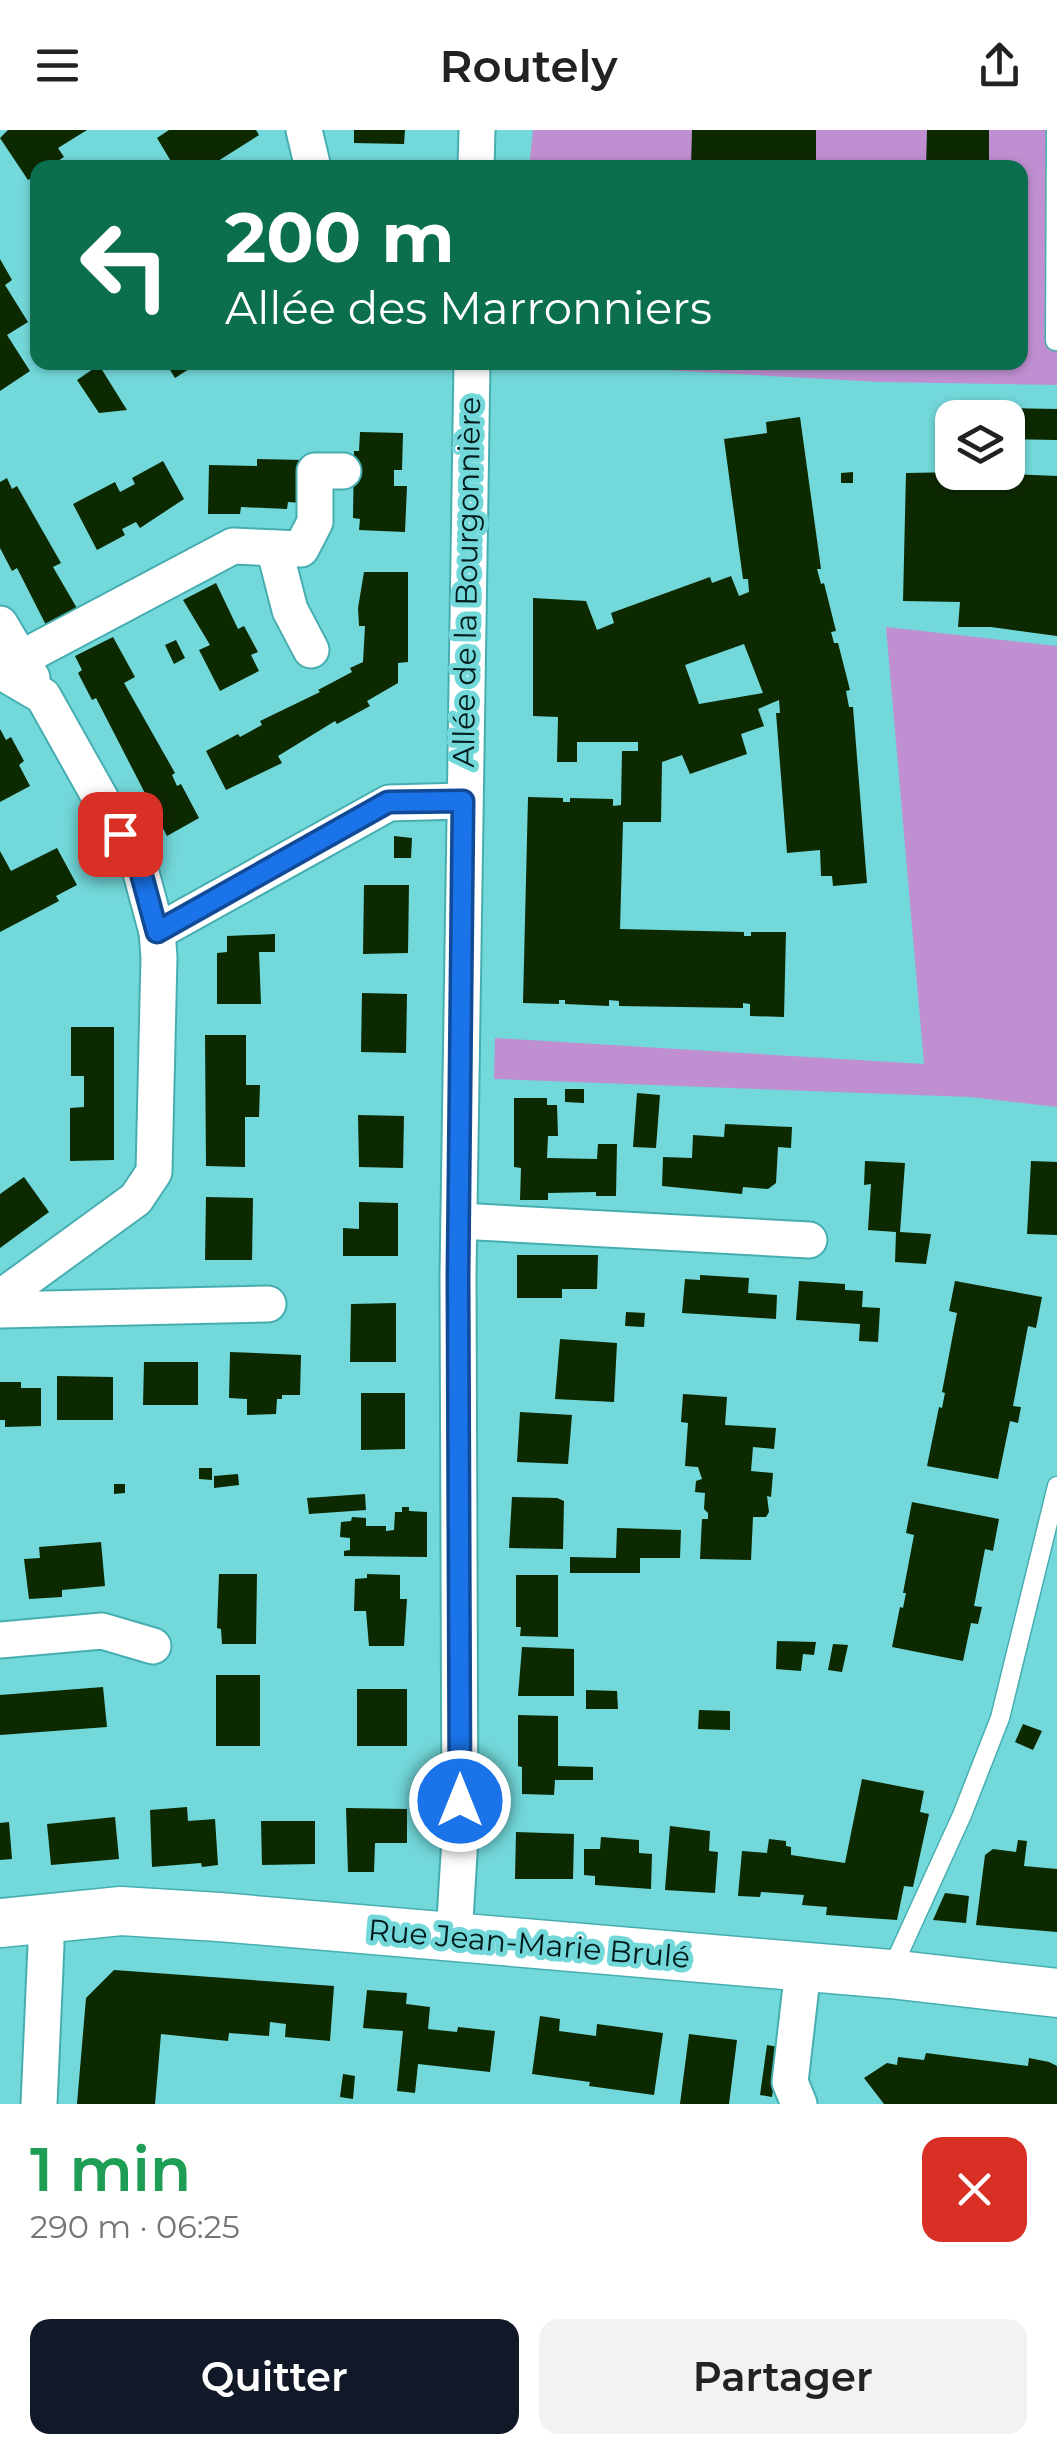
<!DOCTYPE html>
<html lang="fr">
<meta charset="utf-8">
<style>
:root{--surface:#fff;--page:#f2f2f2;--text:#222;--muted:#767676;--accent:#111827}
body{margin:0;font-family:Montserrat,sans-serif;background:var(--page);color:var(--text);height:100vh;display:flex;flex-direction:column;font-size:38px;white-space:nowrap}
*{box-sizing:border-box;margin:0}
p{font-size:32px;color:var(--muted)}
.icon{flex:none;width:55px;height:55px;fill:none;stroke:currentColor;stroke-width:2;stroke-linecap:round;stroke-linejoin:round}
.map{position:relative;height:1974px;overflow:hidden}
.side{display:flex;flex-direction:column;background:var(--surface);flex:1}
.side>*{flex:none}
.banner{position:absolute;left:30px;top:30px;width:998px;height:210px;border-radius:20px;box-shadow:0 2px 8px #0004;background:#0b6e4f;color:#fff;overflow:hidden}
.controls{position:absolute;left:935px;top:270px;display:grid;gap:20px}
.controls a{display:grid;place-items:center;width:90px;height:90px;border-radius:20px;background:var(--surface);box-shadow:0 2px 8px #0004;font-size:50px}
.pin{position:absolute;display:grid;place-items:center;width:85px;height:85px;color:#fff;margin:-42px;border-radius:20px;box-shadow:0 5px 15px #0006}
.me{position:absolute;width:110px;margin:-55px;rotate:0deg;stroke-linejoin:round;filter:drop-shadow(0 0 8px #0008)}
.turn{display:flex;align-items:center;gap:35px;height:210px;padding:0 30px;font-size:45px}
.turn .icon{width:130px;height:130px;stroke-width:2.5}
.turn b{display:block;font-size:70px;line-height:85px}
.round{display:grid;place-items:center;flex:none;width:105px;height:105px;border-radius:20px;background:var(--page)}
.headline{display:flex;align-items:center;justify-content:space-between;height:170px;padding:0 30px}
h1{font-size:60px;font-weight:600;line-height:75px;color:#1e9e55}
.button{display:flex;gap:20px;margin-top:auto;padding:20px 30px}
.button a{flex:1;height:115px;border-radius:20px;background:var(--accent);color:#fff;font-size:40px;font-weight:600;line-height:115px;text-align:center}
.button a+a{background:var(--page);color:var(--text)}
header{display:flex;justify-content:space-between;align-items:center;height:130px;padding:0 30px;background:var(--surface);font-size:45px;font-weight:600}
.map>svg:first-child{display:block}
</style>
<header><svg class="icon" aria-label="menu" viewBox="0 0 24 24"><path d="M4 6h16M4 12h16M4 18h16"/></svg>Routely<svg class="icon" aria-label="share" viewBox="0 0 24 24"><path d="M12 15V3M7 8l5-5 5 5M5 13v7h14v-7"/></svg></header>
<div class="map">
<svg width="1057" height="1974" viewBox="0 0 1057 1974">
<rect width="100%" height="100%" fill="#73d8da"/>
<g fill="#c08fd1">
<polygon points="533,0 1057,0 1057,255 880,252 538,233 1020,232 1020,38 529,38"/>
<polygon points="886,497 1057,516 1057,977 970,967 494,949 495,908 924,934"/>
</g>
<g fill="#0d2900" fill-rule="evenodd">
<polygon points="8,0 87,0 58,18 64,27 47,38 38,38 38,44 28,50 0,8"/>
<polygon points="169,0 256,0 259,5 207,38 175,38 157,8"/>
<polygon points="354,0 405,0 404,14 354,13"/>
<polygon points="692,0 816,0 816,38 691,38"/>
<polygon points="927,0 989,0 989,38 926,38"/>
<polygon points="0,129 12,150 5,155 28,192 7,205 30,241 0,261"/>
<polygon points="158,232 200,232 175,248 167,235 161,238"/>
<polygon points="99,235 127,280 99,283 77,250"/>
<polygon points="1002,278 1057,279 1057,310 1008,309 1008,288 1002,288"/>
<path d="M800 287 821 439H817L821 454 824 453 836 501 831 502 834 513H838L850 560 846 561 849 577H853L867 753 833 756 832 746H821L820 720 787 723 776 583H780L779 570 758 579 764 596 741 604 747 624 690 644 682 625 662 632 661 692H623L620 799 744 802V806H751V802H786L784 887 750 886V874L743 873V878L619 876V871L609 870V876L565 874V870H559V874L523 873 528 667 563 668V672H570V668L613 669V676L621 675 622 621H638V612H577V632H557L558 587 533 586V468L586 471 597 500 614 493 611 483 710 447 712 453 731 446 739 466 749 462 748 449H743L724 309 767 303 766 292ZM744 514 763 563 699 574 685 535Z"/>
<polygon points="360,302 403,303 402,340 394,340 394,356 407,356 405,402 359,400 360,389 353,388 354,321 359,321"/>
<polygon points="257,329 304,330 302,373 288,372 287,379 241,377 240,384 208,384 209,335 257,336"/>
<polygon points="163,331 184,369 140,398 136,392 122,399 125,405 97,420 73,374 115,352 120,362 135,354 132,348"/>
<polygon points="853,342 853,353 841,353 841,343"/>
<polygon points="962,342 1057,346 1057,506 991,497 958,497 960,472 903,471 906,343"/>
<polygon points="7,348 12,359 17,356 61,433 53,437 78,480 47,497 17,438 12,441 0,418 0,352"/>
<polygon points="364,442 408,442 408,532 398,533 398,553 367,571 370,576 337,594 335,591 278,626 282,633 226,660 206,621 238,604 240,607 262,595 260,591 320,562 318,560 352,542 350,538 363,532 365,496 359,496 358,478"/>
<polygon points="216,453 238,499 244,496 258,522 251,525 259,541 220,561 199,520 210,515 183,470"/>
<polygon points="113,507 135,547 124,553 175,643 172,645 177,656 181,654 199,688 167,706 96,568 92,570 78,543 82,540 75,526"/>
<polygon points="176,510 185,528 174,534 165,515"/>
<polygon points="0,599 6,610 11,607 24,631 19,635 30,656 0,672"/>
<polygon points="394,706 412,708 411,728 394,728"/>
<polygon points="57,718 77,755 56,766 59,771 0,802 0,721 11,741"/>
<polygon points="364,755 409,755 408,823 363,824"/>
<polygon points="275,804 275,822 259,822 261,874 217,874 217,823 227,822 227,806"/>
<polygon points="362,863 407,864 406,923 361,922"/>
<polygon points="71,897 114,897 114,1030 70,1031 70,978 84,977 84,946 71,946"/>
<polygon points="205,905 246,905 246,955 260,955 259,987 245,987 245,1037 206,1036"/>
<polygon points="565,959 584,959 584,973 565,972"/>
<polygon points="637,963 660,965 656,1018 633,1017"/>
<polygon points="514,968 547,968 547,975 557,975 558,1006 548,1006 547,1028 597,1029 598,1014 617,1014 616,1066 596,1066 596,1062 548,1063 548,1070 520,1070 521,1038 514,1037"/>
<polygon points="358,985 404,986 403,1038 359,1037"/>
<polygon points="725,994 792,997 791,1018 778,1017 776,1053 768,1059 743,1057 742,1064 662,1056 663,1027 692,1028 693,1005 724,1007"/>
<polygon points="865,1031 905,1033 900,1102 931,1104 926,1134 895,1132 896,1102 868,1100 871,1054 864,1055"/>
<polygon points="1031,1031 1057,1032 1057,1105 1027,1104"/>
<polygon points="24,1047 49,1082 0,1118 0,1064"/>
<polygon points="206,1067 253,1068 252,1130 205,1130"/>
<polygon points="359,1072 398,1073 398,1126 343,1126 343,1098 359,1099"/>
<polygon points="517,1125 598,1125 597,1159 562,1159 562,1168 517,1168"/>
<polygon points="700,1145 749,1148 748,1163 777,1165 776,1189 682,1183 685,1149 700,1150"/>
<polygon points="799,1151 845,1154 845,1160 863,1161 862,1177 880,1178 878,1212 859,1211 860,1194 796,1190"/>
<polygon points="955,1151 1042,1167 1036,1198 1028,1196 1013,1276 1021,1277 1018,1293 1010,1291 998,1349 927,1336 939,1277 942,1278 945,1263 942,1262 957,1183 949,1181"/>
<polygon points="396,1173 396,1232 350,1232 351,1174"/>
<polygon points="626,1182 645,1183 644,1197 625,1196"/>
<polygon points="560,1209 617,1213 614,1272 555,1269"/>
<polygon points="230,1222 301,1225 300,1265 282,1265 282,1269 277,1269 276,1284 247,1285 247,1269 229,1268"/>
<polygon points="144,1232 198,1232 198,1275 143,1275"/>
<polygon points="57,1246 113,1247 113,1290 57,1290"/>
<polygon points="0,1252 21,1252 21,1258 41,1258 41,1296 5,1297 5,1290 0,1290"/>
<polygon points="361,1263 405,1263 405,1319 361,1320"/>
<polygon points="683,1264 727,1267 725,1295 776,1298 774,1319 753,1317 751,1341 773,1343 771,1367 767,1366 769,1382 766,1387 753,1387 751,1430 700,1429 702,1389 708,1389 708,1383 704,1379 705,1363 695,1362 696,1351 702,1349 698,1337 685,1336 688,1293 681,1292"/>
<polygon points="520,1282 572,1285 568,1334 517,1332"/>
<polygon points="199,1338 212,1338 212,1350 199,1349"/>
<polygon points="238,1344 239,1355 214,1358 214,1346"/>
<polygon points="114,1354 125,1354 125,1363 114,1364"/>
<polygon points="365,1364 366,1380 309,1384 307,1368"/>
<polygon points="512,1367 557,1368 564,1371 563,1419 509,1418"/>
<polygon points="912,1372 999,1389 993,1421 985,1419 974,1476 982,1477 978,1494 971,1493 963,1531 892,1517 900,1477 903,1478 906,1463 903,1463 914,1405 906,1403"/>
<polygon points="402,1377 409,1377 409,1381 427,1382 427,1427 344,1426 344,1421 350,1420 350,1408 340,1407 341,1392 351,1391 352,1387 366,1388 366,1396 386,1396 386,1401 394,1400 395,1382 402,1382"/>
<polygon points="617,1398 681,1400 680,1428 640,1428 640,1443 570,1443 570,1427 616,1428"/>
<polygon points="101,1412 105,1456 62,1460 62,1467 29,1469 24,1429 40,1428 39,1417"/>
<polygon points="219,1444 257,1444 256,1514 222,1514 221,1499 217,1498"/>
<polygon points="367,1444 400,1445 400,1469 407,1469 404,1516 369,1516 366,1481 354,1481 355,1449 367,1448"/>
<polygon points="516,1445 558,1445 558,1507 520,1506 521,1497 516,1497"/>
<polygon points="777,1511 816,1512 814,1525 803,1524 801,1541 776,1539"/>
<polygon points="833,1514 848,1515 842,1542 828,1540"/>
<polygon points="522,1517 574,1519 574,1566 518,1566"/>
<rect x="216" y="1545" width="44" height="71"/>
<polygon points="103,1557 107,1597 0,1605 0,1565"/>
<rect x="357" y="1559" width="50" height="57"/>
<polygon points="586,1560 617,1561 618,1579 586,1579"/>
<polygon points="699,1580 730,1581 730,1600 698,1599"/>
<polygon points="518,1585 558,1586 558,1636 593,1637 593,1650 555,1650 554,1665 522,1664 522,1637 518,1636"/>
<polygon points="1023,1594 1042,1601 1033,1620 1015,1612"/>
<polygon points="862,1649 924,1661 920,1682 929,1684 913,1757 904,1756 897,1790 826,1785 827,1777 802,1775 804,1765 761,1762 760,1767 738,1766 742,1721 767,1723 769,1709 786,1711 786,1716 791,1717 791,1725 845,1733"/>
<polygon points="187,1677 188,1691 215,1689 218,1735 202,1737 201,1733 152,1737 150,1680"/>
<polygon points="346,1678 407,1679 407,1713 375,1713 374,1742 348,1742"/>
<polygon points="115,1687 119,1729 51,1735 47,1694"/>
<polygon points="261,1691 315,1691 315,1734 262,1735"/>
<polygon points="9,1692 12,1729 0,1730 0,1693"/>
<polygon points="670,1696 710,1701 709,1721 718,1722 715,1763 665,1760"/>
<polygon points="516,1702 574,1704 573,1749 515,1749"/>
<polygon points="601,1707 639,1710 639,1723 652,1724 651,1759 595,1755 595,1746 584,1745 584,1719 600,1719"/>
<polygon points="1018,1710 1027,1711 1024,1736 1057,1739 1057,1802 976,1795 985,1725 993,1719 1016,1722"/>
<polygon points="945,1763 969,1766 966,1793 933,1790"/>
<polygon points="114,1840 334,1856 330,1911 285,1907 286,1894 270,1892 269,1906 229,1903 228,1911 161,1904 155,1974 77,1974 86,1868"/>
<polygon points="367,1860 407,1863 406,1874 430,1877 428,1899 457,1902 458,1897 495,1901 490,1942 418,1934 415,1963 397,1961 403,1901 363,1898"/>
<polygon points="540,1886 560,1889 559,1901 596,1906 597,1894 663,1903 654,1965 589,1956 590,1952 532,1944"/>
<polygon points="689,1904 737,1910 729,1974 680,1974"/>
<polygon points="767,1915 779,1917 772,1967 760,1965"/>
<polygon points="926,1923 1028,1936 1029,1928 1049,1932 1057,1936 1057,1974 884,1974 864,1948 887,1933 897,1935 898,1927 924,1930"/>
<polygon points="343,1944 355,1946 353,1969 340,1967"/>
</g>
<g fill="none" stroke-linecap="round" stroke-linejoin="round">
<defs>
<g id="lane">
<polyline points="1055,211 1056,0"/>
<polyline points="890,1843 962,1685 1000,1588 1057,1356"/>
</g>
<g id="street">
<polyline points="304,0 313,38"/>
<polyline points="476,38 477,0"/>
<polyline points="274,418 290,480 311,520"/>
<polyline points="0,494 32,548"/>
<polyline points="20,529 233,416 301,419 315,392 315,341 343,341"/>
<polyline points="0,541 43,566 140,739 157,802 159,827 154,1042 136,1069 0,1168"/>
<polyline points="157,802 389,673 463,671"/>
<polyline points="459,1091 809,1110"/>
<polyline points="0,1180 268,1174"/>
<polyline points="0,1510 102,1501 153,1516"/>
<polyline points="454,1806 460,1708 458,1145 472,232"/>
<polyline points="39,1974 46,1815 45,1788"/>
<polyline points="799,1974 790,1952 803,1839"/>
</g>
<polyline id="secondary" points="0,1793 121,1781 219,1787 890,1844 1057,1863"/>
</defs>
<use href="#lane" stroke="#46aeb0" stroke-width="21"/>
<use href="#street" stroke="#46aeb0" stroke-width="39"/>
<use href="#secondary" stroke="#46aeb0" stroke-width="51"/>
<use href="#lane" stroke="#fff" stroke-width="18"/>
<use href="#street" stroke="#fff" stroke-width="35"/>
<use href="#secondary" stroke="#fff" stroke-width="48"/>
</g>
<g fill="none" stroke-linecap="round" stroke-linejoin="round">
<defs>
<polyline id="route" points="120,704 140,739 157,802 388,672 463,671 458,1146 460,1671"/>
</defs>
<use href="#route" stroke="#114b97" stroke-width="25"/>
<use href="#route" stroke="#1a73e8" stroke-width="18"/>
</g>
<g text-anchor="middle" stroke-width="10" stroke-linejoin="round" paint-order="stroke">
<g font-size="30" fill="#001b1b" stroke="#73d8da">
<text transform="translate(467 452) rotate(-89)" y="10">Allée de la Bourgonnière</text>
<text transform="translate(529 1814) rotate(5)" y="10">Rue Jean-Marie Brulé</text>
</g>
</g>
</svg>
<div class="controls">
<a><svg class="icon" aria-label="layers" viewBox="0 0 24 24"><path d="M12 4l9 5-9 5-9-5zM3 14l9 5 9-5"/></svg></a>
</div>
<div class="pin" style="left:120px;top:704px;background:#d93025"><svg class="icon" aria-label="arrive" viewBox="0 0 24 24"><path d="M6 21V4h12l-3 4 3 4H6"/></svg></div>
<svg class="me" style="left:460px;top:1671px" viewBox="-20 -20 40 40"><circle r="17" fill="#1a73e8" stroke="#fff" stroke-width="3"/><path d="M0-11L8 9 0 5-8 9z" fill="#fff"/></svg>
<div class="banner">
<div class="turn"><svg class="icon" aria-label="left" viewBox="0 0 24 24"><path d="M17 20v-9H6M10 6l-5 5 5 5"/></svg><div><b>200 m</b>Allée des Marronniers</div></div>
</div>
</div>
<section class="side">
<div class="headline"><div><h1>1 min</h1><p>290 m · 06:25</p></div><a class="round" style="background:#d93025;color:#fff"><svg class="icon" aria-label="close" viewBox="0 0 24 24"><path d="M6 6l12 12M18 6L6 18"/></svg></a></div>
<div class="button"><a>Quitter</a><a>Partager</a></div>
</section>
